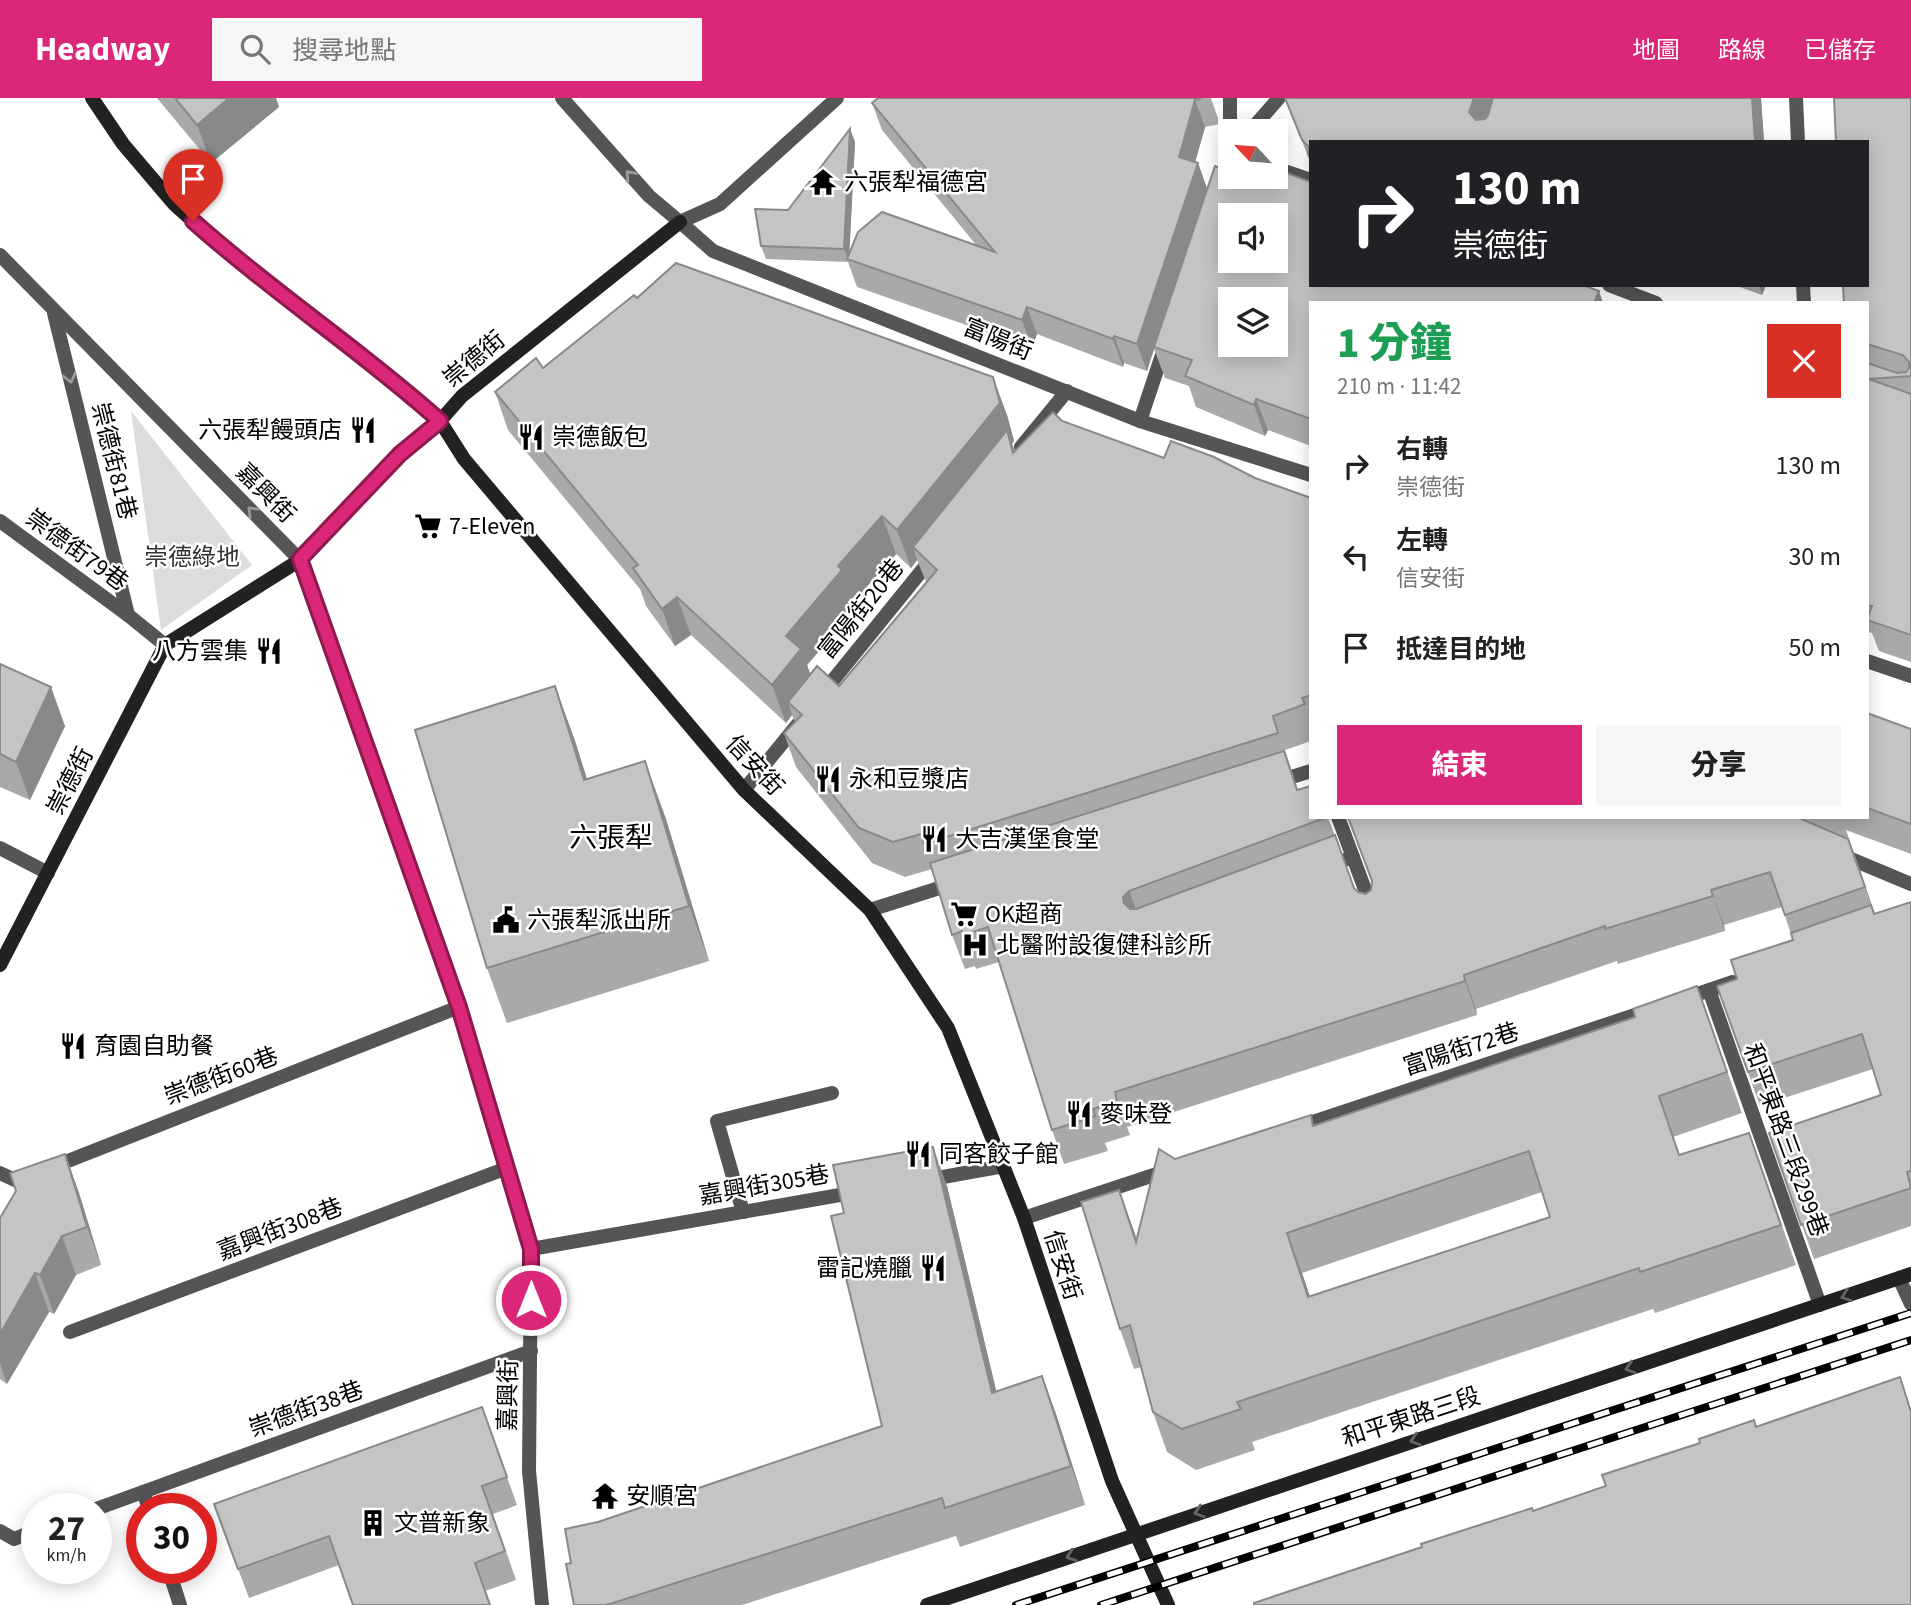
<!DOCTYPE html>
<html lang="zh-TW">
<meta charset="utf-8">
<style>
:root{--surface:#fff;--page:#f6f6f6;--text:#222;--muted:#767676;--accent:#db2777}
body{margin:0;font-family:"Source Sans 3","Noto Sans TC",sans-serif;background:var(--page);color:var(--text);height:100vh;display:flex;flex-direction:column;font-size:26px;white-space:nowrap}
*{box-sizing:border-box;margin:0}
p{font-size:23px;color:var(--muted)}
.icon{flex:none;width:38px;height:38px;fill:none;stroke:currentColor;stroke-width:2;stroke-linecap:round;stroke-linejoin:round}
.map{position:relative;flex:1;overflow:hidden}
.details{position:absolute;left:1309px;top:203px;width:560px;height:518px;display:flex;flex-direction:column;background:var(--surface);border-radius:0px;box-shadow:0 4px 18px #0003}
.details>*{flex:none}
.hud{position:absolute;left:1309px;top:42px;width:560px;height:147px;border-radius:0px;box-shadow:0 4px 18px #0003;background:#202124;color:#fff;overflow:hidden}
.needle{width:46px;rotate:296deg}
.buttons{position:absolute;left:1218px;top:21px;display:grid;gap:14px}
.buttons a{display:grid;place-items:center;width:70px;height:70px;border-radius:0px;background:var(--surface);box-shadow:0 4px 18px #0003;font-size:35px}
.speed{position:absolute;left:21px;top:1395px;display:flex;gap:14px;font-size:35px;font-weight:700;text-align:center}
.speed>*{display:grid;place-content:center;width:91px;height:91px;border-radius:50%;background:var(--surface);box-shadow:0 4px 18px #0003;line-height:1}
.speed small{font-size:18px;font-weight:400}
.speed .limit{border:10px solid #d22;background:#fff;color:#111}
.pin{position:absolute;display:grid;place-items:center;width:60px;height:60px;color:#fff;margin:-72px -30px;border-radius:50% 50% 50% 0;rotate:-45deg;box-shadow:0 0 7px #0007}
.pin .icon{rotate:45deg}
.me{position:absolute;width:77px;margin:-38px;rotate:0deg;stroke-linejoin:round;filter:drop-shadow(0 0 5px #0008)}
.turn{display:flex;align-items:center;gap:24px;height:147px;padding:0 28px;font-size:32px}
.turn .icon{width:91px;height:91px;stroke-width:2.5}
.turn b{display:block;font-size:49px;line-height:60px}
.round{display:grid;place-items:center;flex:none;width:74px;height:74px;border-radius:0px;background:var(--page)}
.summary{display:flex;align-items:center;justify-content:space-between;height:119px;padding:0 28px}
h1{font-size:42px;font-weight:800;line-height:52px;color:#1e9e55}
.primary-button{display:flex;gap:14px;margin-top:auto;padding:14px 28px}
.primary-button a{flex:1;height:80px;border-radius:0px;background:var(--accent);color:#fff;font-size:28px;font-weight:800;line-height:80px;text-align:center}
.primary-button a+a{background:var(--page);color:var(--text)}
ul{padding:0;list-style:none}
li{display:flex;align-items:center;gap:21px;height:91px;padding:0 28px}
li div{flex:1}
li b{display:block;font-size:26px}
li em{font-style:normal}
header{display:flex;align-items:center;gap:42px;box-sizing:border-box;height:98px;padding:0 35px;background:var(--accent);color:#fff}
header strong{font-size:33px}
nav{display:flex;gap:38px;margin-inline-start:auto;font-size:24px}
.search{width:490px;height:63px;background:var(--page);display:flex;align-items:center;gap:18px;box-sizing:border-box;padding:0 24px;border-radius:0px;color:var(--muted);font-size:26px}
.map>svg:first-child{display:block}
</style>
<header>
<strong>Headway</strong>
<div class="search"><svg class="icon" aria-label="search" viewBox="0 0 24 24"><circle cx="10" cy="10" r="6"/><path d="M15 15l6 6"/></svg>搜尋地點</div>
<nav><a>地圖</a><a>路線</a><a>已儲存</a></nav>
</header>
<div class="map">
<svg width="1911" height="1507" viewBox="0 0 1911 1507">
<rect width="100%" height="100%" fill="#fff"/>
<polygon fill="#dcdcdc" points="131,313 252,467 161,532"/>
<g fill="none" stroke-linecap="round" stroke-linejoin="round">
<g stroke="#555" stroke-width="14">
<polyline points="562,0 649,98 680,124"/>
<polyline points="1230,0 1230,33"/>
<polyline points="1796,0 1798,44"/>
<polyline points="1250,33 1279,0"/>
<polyline points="1276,70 1311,82"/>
<polyline points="1219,90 1230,57"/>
<polyline points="1609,187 1656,205"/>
<polyline points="1803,187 1804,205"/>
<polyline points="1140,323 1165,248"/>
<polyline points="1021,349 1067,293"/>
<polyline points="0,423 128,517"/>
<polyline points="821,597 932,460"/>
<polyline points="1275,684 1311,673"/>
<polyline points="744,692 798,626"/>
<polyline points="1338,719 1373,813"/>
<polyline points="0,750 48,775"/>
<polyline points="1839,756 1911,786"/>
<polyline points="1327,768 1353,759"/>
<polyline points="870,812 955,785"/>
<polyline points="1709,892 1820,1207"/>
<polyline points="1683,901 1733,884"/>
<polyline points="1298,1029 1650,912"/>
<polyline points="50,1070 459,909"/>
<polyline points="0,1075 17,1083 27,1078"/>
<polyline points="926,1082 1004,1068"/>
<polyline points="743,1114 717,1023 832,995"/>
<polyline points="1024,1120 1169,1072"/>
<polyline points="531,1151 857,1094"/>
<polyline points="70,1234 507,1070"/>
<polyline points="143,1394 149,1410"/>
<polyline points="96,1411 531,1253"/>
<polyline points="0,1433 14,1441 37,1432"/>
<polyline points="168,1470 180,1507"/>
</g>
<g stroke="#555" stroke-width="14">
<polyline points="837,0 720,106 680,124 713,153 1140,323 1311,377"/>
<polyline points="0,157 300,462 459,909 531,1151 529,1373 542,1507"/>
<polyline points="54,215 128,517 165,547"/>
<polyline points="1867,563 1911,578"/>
<polyline points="1899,1180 1911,1206"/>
</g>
<g stroke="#222" stroke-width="14">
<polyline points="92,0 123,46 174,106 231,157 399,286 440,323 464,361 744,692 870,812 948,930 1024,1120 1112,1383 1168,1507"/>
<polyline points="0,867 165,547 300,462 400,356 440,323 462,298 680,124"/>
<polyline points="927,1507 1911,1176"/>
</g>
<defs>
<g id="rail">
<polyline points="1016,1507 1911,1215"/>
<polyline points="1101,1507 1911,1242"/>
</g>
</defs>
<use href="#rail" stroke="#000" stroke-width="8"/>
<use href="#rail" stroke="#fff" stroke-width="5" stroke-dasharray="16" stroke-linecap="butt"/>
</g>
<g fill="#a9a9a9" fill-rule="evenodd">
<polygon points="157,0 276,0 279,9 211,65"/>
<polygon points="878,0 1211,0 1220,26 1205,29 1195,64 1198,65 1207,91 1311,205 1311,348 1268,332 1265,338 1196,309 1189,288 1165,280 1154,251 1147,273 1124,265 1123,269 1037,236 1032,250 857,189 848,164 766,161 761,148 850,31 855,44 849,157 977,148 882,32 872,5"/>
<polygon points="1285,0 1761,0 1764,44 1311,44 1311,66"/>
<polygon points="1911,0 1911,564 1879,553 1872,535 1867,534 1867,205"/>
<polygon points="1734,187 1766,187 1762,197"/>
<path d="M637 200 1007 317 1014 343 1012 346 1015 353 1062 323 1164 360 1255 380 1311 400V643L1285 652 1298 692 1328 719 1354 790 1358 794 1366 796 1371 792 1372 784 1348 719H1867V615L1911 631V756L1846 732 1875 816 1911 804V1128L1814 1161 1769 1035 1881 997 1873 971 1760 1008 1717 888 1737 881 1793 842 1782 809 1724 827 1725 833 1618 866 1617 863 1476 911 1477 917 1127 1029 1130 1037 1105 1045 1108 1053 1064 1066 1052 1032 999 864 976 871 975 868 965 871 952 837 932 771 905 779 872 765 796 669 784 635 795 624 792 617 786 625 691 537 675 548 646 508 640 491 508 332 495 294 543 270ZM896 456 911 470 917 462 926 484 839 588 810 576 807 567 856 510 853 504Z"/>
<polygon points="0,566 65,628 30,702 0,689"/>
<polygon points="555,588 575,643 587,681 665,718 709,863 507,925 487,870"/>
<path d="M1697 888 1742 1015 1673 1039 1679 1057 1749 1035 1796 1167 1655 1215 1653 1211 1252 1344 1255 1352 1196 1372 1167 1354 1153 1314 1141 1269 1134 1271 1120 1231 1137 1142 1314 1027 1635 919ZM1542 1094 1550 1119 1310 1198 1302 1175Z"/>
<polygon points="65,1056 79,1095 101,1167 76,1177 54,1216 49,1214 7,1286 0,1281 0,1120"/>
<polygon points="947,1088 996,1293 1042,1278 1056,1316 1085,1407 960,1449 956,1438 742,1507 574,1507 598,1424 882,1328"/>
<polygon points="482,1309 517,1407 493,1416 516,1482 485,1493 339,1467 249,1500 214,1406"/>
</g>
<g fill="#898989">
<polygon points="229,0 276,0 279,9 211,65 197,27"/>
<polygon points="1474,0 1494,0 1481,44 1469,14"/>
<polygon points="1752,0 1761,0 1764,44 1755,44"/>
<polygon points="1195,2 1205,29 1189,86 1179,59"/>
<polygon points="850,31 855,44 849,162 848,161 844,151"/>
<polygon points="1198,65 1208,93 1154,249 1154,251 1147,273 1137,246"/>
<polygon points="1759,187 1766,187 1762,197"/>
<polygon points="1599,193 1603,205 1594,205"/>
<polygon points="1027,209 1037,236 1032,250 1022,222"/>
<polygon points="1114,238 1124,265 1123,269 1113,241"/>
<polygon points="993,279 1007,317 1014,343 1012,346 1020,367 1013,355 913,449 917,462 911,470 897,432"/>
<polygon points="1256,301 1268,332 1265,338 1254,307"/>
<polygon points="882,418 896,456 853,504 856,510 807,567 815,589 788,604 792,617 786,625 772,587 786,538 838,468"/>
<polygon points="677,499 691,537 675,548 662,511"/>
<polygon points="555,588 575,643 604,736 584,682"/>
<polygon points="51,589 65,628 30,702 16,664"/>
<polygon points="645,663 665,718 709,863 689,808"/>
<polygon points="1848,741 1861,775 1877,824 1865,789"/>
<polygon points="1711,792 1724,827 1725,833 1713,798"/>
<polygon points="1129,793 1142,827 1124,805 1123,799"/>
<polygon points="1464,877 1476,911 1477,917 1465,883"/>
<polygon points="933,1049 947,1088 1006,1333 992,1295"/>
<polygon points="65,1056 79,1095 101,1167 87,1129"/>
<polygon points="1119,1092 1134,1133 1151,1184 1136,1144"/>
<polygon points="1287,1135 1302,1175 1323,1239 1308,1199"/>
<polygon points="62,1138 76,1177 54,1216 40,1177"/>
<polygon points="35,1175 49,1214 7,1286 0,1265 0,1236"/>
<polygon points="1042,1278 1056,1316 1085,1407 1071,1368"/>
</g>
<g fill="#c4c4c4" stroke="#898989" stroke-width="2" fill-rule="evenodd">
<polygon points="175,0 229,0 197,27"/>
<polygon points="878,0 1202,0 1195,2 1179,59 1198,65 1137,246 1114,238 1113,241 1027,209 1022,222 847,161 858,134 882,114 995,154 872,5"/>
<polygon points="1285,0 1474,0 1469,14 1476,22 1485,21 1488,17 1493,0 1752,0 1755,44 1311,44 1311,62 1308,56 1309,49 1302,42"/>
<polygon points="1834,0 1911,0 1911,278 1869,281 1911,296 1911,537 1867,522 1872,508 1867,507 1867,265 1897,275 1906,274 1909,270 1909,264 1903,257 1867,246 1867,205 1844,205 1843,187 1867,187 1867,44 1836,44"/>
<polygon points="850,31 844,151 761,148 755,111 788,112"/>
<path d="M1215 68 1230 74V79H1243L1247 80 1248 79H1276V71L1311 84V187H1583L1599 193 1594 205H1311V321L1256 301 1254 307 1185 278 1192 262 1154 249ZM1230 117H1276V163H1230ZM1230 201H1276V247H1230Z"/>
<polygon points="676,165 993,279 1000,305 897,432 882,418 838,468 842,472 786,538 801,551 772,587 677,499 662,511 633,470 638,467 495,294 536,260 543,270 634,197 637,200"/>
<polygon points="1053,314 1062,323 1164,360 1171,343 1214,359 1255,380 1311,400 1311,597 1302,600 1305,606 1273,618 1278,635 924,746 921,736 893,744 859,730 784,635 802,617 788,604 817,568 839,588 937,472 913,449 1007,332 1013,355"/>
<polygon points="0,566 51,589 16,664 0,656"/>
<polygon points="555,588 584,682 645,663 689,808 487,870 415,632"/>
<polygon points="1867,615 1911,631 1911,726 1867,710"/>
<polygon points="1284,653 1297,692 1311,688 1311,719 1327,719 1129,793 1123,799 1124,805 1130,811 1136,811 1335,737 1354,790 1358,794 1366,796 1371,792 1372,783 1348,719 1797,719 1848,741 1865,789 1785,817 1770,774 1711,792 1713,798 1605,831 1605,828 1464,877 1465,883 1115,994 1117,1002 1093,1011 1095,1018 1052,1032 988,829 964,837 962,833 952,837 930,765"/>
<polygon points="1911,804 1911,1073 1907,1074 1911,1090 1801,1127 1769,1035 1881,997 1862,936 1748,974 1717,888 1737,881 1731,862 1793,842 1791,835 1871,807 1874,816"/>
<path d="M1697 888 1727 974 1659 998 1679 1057 1749 1035 1781 1127 1640 1174 1639 1170 1237 1304 1241 1311 1182 1331 1153 1314 1130 1227 1120 1231 1081 1104 1119 1092 1136 1144 1159 1051 1175 1061 1311 1017 1313 1028 1635 919 1633 911ZM1529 1053 1550 1119 1308 1199 1287 1135Z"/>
<polygon points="933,1049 992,1295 1042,1278 1071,1368 945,1410 942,1400 613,1505 605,1507 574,1507 566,1466 571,1465 565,1431 598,1424 882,1328 831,1118 844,1115 833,1067"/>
<polygon points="65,1056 87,1129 62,1138 40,1177 35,1175 0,1236 0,1120 16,1093 10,1075"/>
<polygon points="1900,1279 1911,1314 1911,1507 1254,1507 1254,1505 1422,1449 1421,1446 1532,1410 1533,1413 1606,1388 1602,1377 1700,1345 1699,1341 1754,1322 1756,1329"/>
<polygon points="482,1309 507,1379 482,1388 505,1453 475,1465 490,1507 353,1507 329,1438 238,1471 214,1406"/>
</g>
<defs><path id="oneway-chevron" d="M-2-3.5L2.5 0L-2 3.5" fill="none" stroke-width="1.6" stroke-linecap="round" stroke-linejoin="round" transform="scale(1.75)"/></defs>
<g stroke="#999">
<use href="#oneway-chevron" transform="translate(630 77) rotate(-132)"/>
<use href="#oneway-chevron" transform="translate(70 280) rotate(76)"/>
<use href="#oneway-chevron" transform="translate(252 413) rotate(-135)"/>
</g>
<g stroke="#646464">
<use href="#oneway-chevron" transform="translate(1846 1198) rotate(161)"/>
<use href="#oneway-chevron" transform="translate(1630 1270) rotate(162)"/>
<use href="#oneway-chevron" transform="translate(1415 1342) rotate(162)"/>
<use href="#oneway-chevron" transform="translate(1199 1414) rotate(162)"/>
<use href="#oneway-chevron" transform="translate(1071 1458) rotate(161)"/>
</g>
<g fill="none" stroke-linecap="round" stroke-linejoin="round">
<defs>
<path id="route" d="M193 123C272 194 361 252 440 323L400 356 300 461 459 909 531 1151V1202"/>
</defs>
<use href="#route" stroke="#8e194d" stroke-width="18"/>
<use href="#route" stroke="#db2777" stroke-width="12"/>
</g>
<defs>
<symbol id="temple-bare" viewBox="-9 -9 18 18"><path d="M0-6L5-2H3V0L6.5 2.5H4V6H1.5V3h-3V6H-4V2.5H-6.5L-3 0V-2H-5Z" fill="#000" stroke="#fff" stroke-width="2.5" paint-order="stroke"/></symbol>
<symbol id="restaurant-bare" viewBox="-9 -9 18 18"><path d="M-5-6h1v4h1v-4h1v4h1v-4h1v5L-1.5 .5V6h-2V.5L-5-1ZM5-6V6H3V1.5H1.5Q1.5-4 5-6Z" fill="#000" stroke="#fff" stroke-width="2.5" paint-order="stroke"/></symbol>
<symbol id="supermarket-bare" viewBox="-9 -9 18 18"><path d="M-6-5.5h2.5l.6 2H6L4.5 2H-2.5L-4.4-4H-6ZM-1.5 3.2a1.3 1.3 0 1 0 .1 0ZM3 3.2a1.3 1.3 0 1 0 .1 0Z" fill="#000" stroke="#fff" stroke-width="2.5" paint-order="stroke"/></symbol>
<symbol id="civic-bare" viewBox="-9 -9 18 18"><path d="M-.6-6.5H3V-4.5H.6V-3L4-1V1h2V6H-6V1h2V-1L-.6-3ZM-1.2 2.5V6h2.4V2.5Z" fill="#000" stroke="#fff" stroke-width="2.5" paint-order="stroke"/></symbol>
<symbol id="hospital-bare" viewBox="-9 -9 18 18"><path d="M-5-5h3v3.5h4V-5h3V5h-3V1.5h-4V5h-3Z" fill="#000" stroke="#fff" stroke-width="2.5" paint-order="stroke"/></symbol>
<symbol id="building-bare" viewBox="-9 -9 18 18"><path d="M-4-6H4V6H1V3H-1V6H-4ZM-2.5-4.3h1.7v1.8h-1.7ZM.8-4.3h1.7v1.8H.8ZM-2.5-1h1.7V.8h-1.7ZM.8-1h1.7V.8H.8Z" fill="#000" stroke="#fff" stroke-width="2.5" paint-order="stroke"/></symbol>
</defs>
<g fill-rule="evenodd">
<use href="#temple-bare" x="804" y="65" width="38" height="38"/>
<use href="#restaurant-bare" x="344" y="313" width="38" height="38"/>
<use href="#restaurant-bare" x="512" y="320" width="38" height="38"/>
<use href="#supermarket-bare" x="409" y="409" width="38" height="38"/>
<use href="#restaurant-bare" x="250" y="534" width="38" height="38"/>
<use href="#restaurant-bare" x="809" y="662" width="38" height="38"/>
<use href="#restaurant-bare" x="915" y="722" width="38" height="38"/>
<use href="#supermarket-bare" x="945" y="797" width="38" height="38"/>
<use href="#civic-bare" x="487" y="803" width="38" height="38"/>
<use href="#hospital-bare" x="956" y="828" width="38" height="38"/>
<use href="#restaurant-bare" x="54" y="929" width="38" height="38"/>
<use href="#restaurant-bare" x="1060" y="997" width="38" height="38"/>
<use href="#restaurant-bare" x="899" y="1037" width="38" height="38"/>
<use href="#restaurant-bare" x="914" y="1151" width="38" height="38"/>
<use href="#temple-bare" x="586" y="1379" width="38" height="38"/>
<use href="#building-bare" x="354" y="1406" width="38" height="38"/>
</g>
<g text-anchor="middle" stroke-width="5" stroke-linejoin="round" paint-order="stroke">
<g font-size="24" fill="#000" stroke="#fff" text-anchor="start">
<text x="844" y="92">六張犁福德宮</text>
<text x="342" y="340" text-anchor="end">六張犁饅頭店</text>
<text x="552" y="347">崇德飯包</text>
<text x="449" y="436">7-Eleven</text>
<text x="248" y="561" text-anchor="end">八方雲集</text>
<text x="849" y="689">永和豆漿店</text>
<text x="955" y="749">大吉漢堡食堂</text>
<text x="985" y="824">OK超商</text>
<text x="527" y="830">六張犁派出所</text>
<text x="996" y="855">北醫附設復健科診所</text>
<text x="94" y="956">育園自助餐</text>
<text x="1100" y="1024">麥味登</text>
<text x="939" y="1064">同客餃子館</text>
<text x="912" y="1178" text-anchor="end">雷記燒臘</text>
<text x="626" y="1406">安順宮</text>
<text x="394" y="1433">文普新象</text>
</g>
<g font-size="24" fill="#000" stroke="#fff">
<text transform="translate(998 241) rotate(22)" y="8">富陽街</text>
<text transform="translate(474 261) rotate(-40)" y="8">崇德街</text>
<text transform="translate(114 363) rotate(76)" y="8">崇德街81巷</text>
<text transform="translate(266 395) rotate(45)" y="8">嘉興街</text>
<text transform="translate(77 452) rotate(36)" y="8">崇德街79巷</text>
<text transform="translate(861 511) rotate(-51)" y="8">富陽街20巷</text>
<text transform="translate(755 667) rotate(47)" y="8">信安街</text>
<text transform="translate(70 683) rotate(-63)" y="8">崇德街</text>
<text transform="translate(1461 951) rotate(-18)" y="8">富陽街72巷</text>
<text transform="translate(221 978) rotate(-21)" y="8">崇德街60巷</text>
<text transform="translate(1786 1042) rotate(70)" y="8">和平東路三段299巷</text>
<text transform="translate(764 1087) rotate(-10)" y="8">嘉興街305巷</text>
<text transform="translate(280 1131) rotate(-21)" y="8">嘉興街308巷</text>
<text transform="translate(1063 1167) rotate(72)" y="8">信安街</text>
<text transform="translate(508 1297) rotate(-89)" y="8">嘉興街</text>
<text transform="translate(306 1311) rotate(-20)" y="8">崇德街38巷</text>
<text transform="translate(1411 1319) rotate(-18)" y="8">和平東路三段</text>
</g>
<g font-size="24" fill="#333" stroke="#fff">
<text x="192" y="467">崇德綠地</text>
</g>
<g font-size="28" fill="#000" stroke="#fff">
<text x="611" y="749">六張犁</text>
</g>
</g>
</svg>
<div class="buttons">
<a><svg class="needle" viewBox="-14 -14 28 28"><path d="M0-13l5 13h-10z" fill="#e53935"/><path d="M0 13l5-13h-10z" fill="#767676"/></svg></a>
<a><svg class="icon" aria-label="sound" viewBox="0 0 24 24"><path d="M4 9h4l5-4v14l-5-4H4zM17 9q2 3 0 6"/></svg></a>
<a><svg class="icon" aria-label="layers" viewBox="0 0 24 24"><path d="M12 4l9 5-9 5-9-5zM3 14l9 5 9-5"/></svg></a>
</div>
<div class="speed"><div>27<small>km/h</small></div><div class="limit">30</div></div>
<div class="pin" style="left:193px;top:123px;background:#d93025"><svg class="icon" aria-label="arrive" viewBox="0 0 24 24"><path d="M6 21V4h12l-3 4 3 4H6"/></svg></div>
<svg class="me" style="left:531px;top:1202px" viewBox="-20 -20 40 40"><circle r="17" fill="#db2777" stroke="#fff" stroke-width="3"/><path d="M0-11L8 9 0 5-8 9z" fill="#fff"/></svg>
<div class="hud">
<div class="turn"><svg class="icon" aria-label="right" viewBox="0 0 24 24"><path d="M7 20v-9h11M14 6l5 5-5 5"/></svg><div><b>130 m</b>崇德街</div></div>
</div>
<section class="details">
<div class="summary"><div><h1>1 分鐘</h1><p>210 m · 11:42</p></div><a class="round" style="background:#d93025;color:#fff"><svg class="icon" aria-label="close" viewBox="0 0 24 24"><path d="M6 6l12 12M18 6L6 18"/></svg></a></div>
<ul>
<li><svg class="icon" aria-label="right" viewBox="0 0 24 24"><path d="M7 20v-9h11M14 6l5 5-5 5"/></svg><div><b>右轉</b><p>崇德街</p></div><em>130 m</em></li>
<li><svg class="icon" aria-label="left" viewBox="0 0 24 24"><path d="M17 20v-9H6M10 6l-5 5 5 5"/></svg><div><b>左轉</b><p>信安街</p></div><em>30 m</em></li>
<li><svg class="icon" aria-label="arrive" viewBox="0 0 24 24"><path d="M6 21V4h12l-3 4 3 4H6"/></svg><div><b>抵達目的地</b></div><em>50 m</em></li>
</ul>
<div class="primary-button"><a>結束</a><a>分享</a></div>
</section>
</div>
